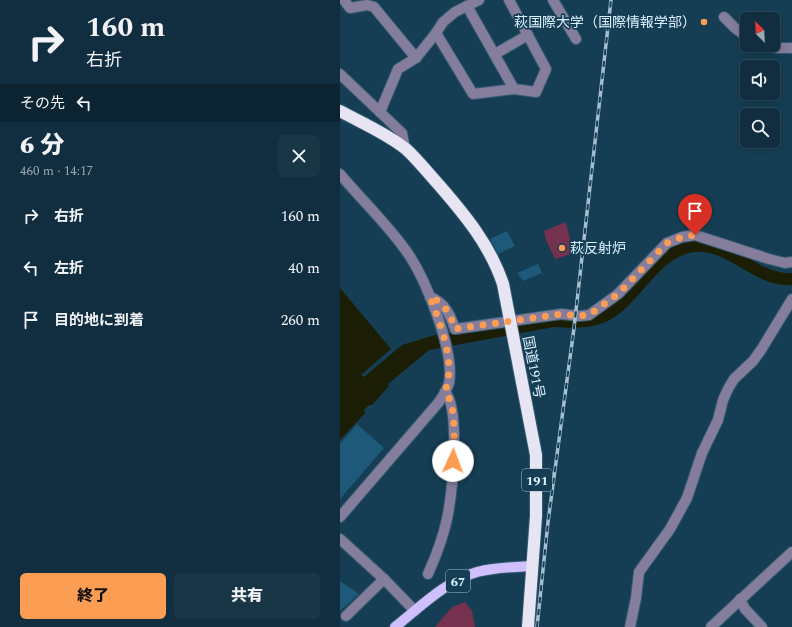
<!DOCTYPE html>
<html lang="ja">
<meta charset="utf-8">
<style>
:root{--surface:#102e3f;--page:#193646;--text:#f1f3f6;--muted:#9ca8b0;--line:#304a59;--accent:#fc9d54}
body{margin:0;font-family:Spectral,"Noto Sans JP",serif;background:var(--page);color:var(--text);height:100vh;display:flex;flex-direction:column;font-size:15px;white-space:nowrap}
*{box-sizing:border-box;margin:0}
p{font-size:13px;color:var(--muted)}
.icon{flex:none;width:22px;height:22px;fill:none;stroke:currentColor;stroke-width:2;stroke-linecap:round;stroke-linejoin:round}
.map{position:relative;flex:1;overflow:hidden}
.side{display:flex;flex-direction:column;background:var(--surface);width:340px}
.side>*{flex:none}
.guide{background:#102e3f;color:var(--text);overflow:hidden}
.needle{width:26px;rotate:336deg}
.buttons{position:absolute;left:400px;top:12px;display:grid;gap:8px}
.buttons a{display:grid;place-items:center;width:40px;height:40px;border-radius:6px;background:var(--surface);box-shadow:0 2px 10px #0003,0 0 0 1px var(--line);font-size:20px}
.pin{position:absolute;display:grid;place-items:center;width:34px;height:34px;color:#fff;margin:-41px -17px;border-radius:50% 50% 50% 0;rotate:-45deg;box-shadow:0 0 4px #0007}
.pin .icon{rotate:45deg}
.me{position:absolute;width:44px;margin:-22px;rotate:2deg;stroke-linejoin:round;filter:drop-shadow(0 0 3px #0008)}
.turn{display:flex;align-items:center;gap:14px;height:84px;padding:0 20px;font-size:18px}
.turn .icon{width:52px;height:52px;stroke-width:2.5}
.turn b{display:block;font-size:28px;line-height:34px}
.then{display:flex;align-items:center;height:38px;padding:0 20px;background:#0003;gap:8px;font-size:15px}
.round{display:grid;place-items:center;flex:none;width:42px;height:42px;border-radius:6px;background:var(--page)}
.summary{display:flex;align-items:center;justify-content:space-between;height:68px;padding:0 20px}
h1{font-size:24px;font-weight:800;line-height:30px}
.button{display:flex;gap:8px;margin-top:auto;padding:8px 20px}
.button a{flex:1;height:46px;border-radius:6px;background:var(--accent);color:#111;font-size:16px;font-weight:800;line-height:46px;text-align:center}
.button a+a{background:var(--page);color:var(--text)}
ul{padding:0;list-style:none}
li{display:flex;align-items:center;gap:12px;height:52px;padding:0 20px}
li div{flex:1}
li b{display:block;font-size:15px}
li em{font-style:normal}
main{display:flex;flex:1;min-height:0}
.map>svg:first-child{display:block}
</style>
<main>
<section class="side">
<div class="guide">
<div class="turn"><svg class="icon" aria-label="right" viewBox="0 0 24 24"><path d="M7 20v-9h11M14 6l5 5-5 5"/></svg><div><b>160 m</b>右折</div></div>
<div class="then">その先<svg class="icon" aria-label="left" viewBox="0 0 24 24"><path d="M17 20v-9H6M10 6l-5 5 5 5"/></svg></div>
</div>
<div class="summary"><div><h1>6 分</h1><p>460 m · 14:17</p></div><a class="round"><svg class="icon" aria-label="close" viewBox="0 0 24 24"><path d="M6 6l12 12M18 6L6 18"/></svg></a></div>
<ul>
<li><svg class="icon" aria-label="right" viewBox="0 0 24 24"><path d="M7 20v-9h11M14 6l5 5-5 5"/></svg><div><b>右折</b></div><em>160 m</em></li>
<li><svg class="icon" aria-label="left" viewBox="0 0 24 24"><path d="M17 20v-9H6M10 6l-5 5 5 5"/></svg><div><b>左折</b></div><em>40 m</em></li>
<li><svg class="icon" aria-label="arrive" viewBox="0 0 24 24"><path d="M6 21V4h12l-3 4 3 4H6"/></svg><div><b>目的地に到着</b></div><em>260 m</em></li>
</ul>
<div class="button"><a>終了</a><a>共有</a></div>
</section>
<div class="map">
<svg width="452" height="627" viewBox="0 0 452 627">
<rect width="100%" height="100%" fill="#153e54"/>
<g fill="#76314e">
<polygon points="226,222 232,248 231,254 215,259 206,240 204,231"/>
<polygon points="125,602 132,611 135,627 95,627 112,607"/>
</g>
<polygon fill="#1b1e05" points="0,288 51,349 21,375 24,377 62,345 95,335 189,321 229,319 230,324 89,350 48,384 49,386 32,405 29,405 24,410 25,413 0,440"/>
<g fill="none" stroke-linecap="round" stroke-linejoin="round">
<path stroke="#1b1e05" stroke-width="12" d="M213 321C229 322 247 323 262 317 296 302 311 255 349 247 388 238 414 282 452 279"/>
</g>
<g fill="#1e5979">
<polygon points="167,231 175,246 158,254 150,239"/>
<polygon points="198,264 202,273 183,281 177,273"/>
<polygon points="17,424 44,448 0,499 0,444"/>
<polygon points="0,581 19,594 0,611"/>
</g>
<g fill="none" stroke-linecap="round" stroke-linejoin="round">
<defs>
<g id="minor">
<polyline points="4,0 10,8 27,5 34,7 76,58"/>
<polyline points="213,0 236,39"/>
<polyline points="127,6 174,89"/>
<polyline points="384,17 395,28 407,37"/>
<polyline points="96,33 133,94 174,89 196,92 206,69 169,0"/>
<polyline points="427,45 437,48 452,48"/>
<polyline points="155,54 188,35"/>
<polyline points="0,74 62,133 65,149"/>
<polyline points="40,112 58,69 76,58 96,33 103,22 115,12 139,0"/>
<path d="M0 174C21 199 45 222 64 248 84 274 115 350 109 383 107 390 103 396 99 402L0 517"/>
<path d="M90 297C105 303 110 314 115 329L221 314 239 316 249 315 278 294 327 243 342 237 355 235 429 259 445 263 452 262"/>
<polyline points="0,539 44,579 75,611"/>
<path d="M88 574C96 556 103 538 107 519 112 495 121 409 105 392"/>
<polyline points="400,599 405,609 422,627"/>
<polyline points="6,616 44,579"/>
<polyline points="290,627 296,598 299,572 330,529 347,498 362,453 378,420 383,400 388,389 394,379 413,361 421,350 452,299"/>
<polyline points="371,627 452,552"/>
</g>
<path id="major" d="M55 627C80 607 106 581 137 572 156 567 174 567 193 566"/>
<path id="highway" d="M0 111C22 123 46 133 66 149 78 160 88 173 99 185 125 215 150 245 163 284L196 455V516L188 627"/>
</defs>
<use href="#minor" stroke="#355b6f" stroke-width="12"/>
<use href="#major" stroke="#355b6f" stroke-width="12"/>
<use href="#highway" stroke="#355b6f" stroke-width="14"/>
<use href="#minor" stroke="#847d9c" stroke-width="10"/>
<use href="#major" stroke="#cfbfff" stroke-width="10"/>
<use href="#highway" stroke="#e7e4f4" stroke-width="12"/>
<defs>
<polyline id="rail" points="197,627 208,522 234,328 271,0"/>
</defs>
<use href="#rail" stroke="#a4bfcf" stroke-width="3.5"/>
<use href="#rail" stroke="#153e54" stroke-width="2" stroke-dasharray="6" stroke-linecap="butt"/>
</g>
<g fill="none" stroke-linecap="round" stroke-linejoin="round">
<path stroke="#fc9d54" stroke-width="7" stroke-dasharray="0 12.6" d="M113 461C114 443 117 405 105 392 116 362 101 326 90 297 105 303 110 314 115 329L221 314 239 316 249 315 278 294 327 243 342 237 355 235"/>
</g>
<g fill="#fc9d54" stroke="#153e54" stroke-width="1.5">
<circle cx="364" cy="22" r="4"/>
<circle cx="222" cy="248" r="4"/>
</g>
<g text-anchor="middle" stroke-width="3.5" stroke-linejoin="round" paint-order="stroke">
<g fill="#153e54" stroke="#a0bbcc" stroke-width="1">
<rect x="182" y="469" width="30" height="22" rx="3"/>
<rect x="106" y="570" width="24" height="22" rx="3"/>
</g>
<g font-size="13" font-weight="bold" fill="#dbf1ff">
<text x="197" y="485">191</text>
<text x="118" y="586">67</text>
</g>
<g font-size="14" fill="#dbf1ff" stroke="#153e54" text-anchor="end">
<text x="356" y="27">萩国際大学（国際情報学部）</text>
<text x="230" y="253" text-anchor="start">萩反射炉</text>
</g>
<g font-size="14" fill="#dbf1ff" stroke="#153e54">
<text transform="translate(194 367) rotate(79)" y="5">国道191号</text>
</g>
</g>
</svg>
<div class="buttons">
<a><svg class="needle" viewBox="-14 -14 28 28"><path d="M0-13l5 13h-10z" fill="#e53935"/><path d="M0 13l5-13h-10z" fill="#9ca8b0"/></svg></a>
<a><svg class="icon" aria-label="sound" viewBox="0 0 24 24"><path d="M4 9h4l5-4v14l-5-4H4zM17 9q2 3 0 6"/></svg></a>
<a><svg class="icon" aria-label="search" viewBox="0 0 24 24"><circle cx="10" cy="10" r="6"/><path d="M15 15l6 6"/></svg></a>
</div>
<div class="pin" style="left:355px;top:235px;background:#d93025"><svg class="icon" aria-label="arrive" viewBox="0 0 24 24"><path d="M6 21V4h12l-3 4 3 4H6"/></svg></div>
<svg class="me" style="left:113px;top:461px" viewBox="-20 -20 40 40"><circle r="19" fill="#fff"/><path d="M0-13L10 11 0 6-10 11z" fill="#fc9d54"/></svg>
</div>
</main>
